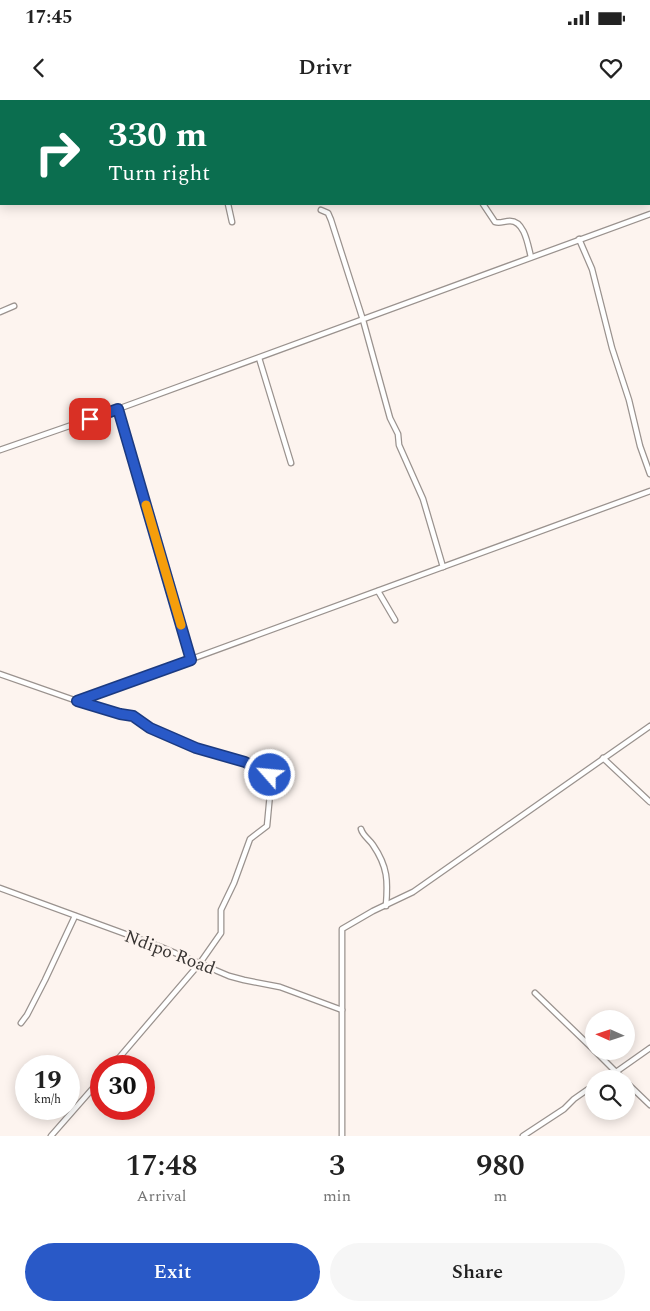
<!DOCTYPE html>
<style>
:root{--surface:#fff;--page:#f6f6f6;--text:#222;--muted:#767676;--accent:#2959c7}
body{margin:0;font-family:Spectral,serif;background:var(--page);color:var(--text);height:100vh;display:flex;flex-direction:column;font-size:19px;white-space:nowrap}
*{box-sizing:border-box;margin:0}
p{font-size:16px;color:var(--muted)}
.icon{flex:none;width:28px;height:28px;fill:none;stroke:currentColor;stroke-width:2;stroke-linecap:round;stroke-linejoin:round}
.map{position:relative;height:1036px;overflow:hidden}
.sheet{display:flex;flex-direction:column;background:var(--surface);flex:1}
.sheet>*{flex:none}
.hud{position:absolute;left:0px;top:0px;width:650px;height:105px;box-shadow:0 2px 12px #0003;background:#0b6e4f;color:#fff;overflow:hidden}
.needle{width:32px;rotate:273deg}
.tools{position:absolute;left:585px;top:910px;display:grid;gap:10px}
.tools a{display:grid;place-items:center;width:50px;height:50px;border-radius:50%;background:var(--surface);box-shadow:0 2px 12px #0003;font-size:25px}
.speed{position:absolute;left:15px;top:955px;display:flex;gap:10px;font-size:25px;font-weight:700;text-align:center}
.speed>*{display:grid;place-content:center;width:65px;height:65px;border-radius:50%;background:var(--surface);box-shadow:0 2px 12px #0003;line-height:1}
.speed small{font-size:12px;font-weight:400}
.speed .limit{border:8px solid #d22;background:#fff;color:#111}
.pin{position:absolute;display:grid;place-items:center;width:42px;height:42px;color:#fff;margin:-21px;border-radius:10px;box-shadow:0 2px 8px #0006}
.me{position:absolute;width:55px;margin:-28px;rotate:297deg;stroke-linejoin:round;filter:drop-shadow(0 0 4px #0008)}
.turn{display:flex;align-items:center;gap:18px;height:105px;padding:0 25px;font-size:22px}
.turn .icon{width:65px;height:65px;stroke-width:2.5}
.turn b{display:block;font-size:35px;line-height:42px}
.eta{display:flex;justify-content:space-evenly;align-items:center;height:85px;text-align:center}
.eta b{font-size:30px;font-weight:600;line-height:35px}
.primary-button{display:flex;gap:10px;margin-top:auto;padding:10px 25px}
.primary-button a{flex:1;height:58px;border-radius:30px;background:var(--accent);color:#fff;font-size:20px;font-weight:600;line-height:58px;text-align:center}
.primary-button a+a{background:var(--page);color:var(--text)}
.status{display:flex;justify-content:space-between;align-items:center;height:35px;padding:0 25px;background:var(--surface);direction:ltr}
.status svg{height:14px;fill:currentColor}
header{display:flex;justify-content:space-between;align-items:center;height:65px;padding:0 25px;background:var(--surface);font-size:22px;font-weight:600}
.map>svg:first-child{display:block}
</style>
<div class="status"><b>17:45</b><svg viewBox="0 0 49 12"><path d="M0 12V9h3v3zM5 12V6h3v6zM10 12V3h3v9zM15 12V0h3v12zM26 1h20v11H26zM47 4h2v5h-2z"/></svg></div>
<header><svg class="icon" aria-label="back" viewBox="0 0 24 24"><path d="M15 5l-7 7 7 7"/></svg>Drivr<svg class="icon" aria-label="heart" viewBox="0 0 24 24"><path d="M12 20l-8-8c-3-5 5-10 8-4 3-6 11-1 8 4z"/></svg></header>
<div class="map">
<svg width="650" height="1036" viewBox="0 0 650 1036">
<rect width="100%" height="100%" fill="#fdf4ef"/>
<g fill="none" stroke-linecap="round" stroke-linejoin="round">
<defs>
<g id="street">
<polyline points="431,0 431,1"/>
<polyline points="183,1 187,0"/>
<polyline points="0,70 1,69"/>
<polyline points="228,104 232,122"/>
<path d="M483 104 495 122C500 124 504 121 510 121 525 121 528 146 531 157"/>
<polyline points="321,110 328,113 331,120 363,220 390,318 398,334 399,345 423,399 443,467"/>
<polyline points="579,139 592,169 612,248 629,300 640,346 650,374"/>
<polyline points="0,212 14,206"/>
<polyline points="259,258 291,363"/>
<polyline points="118,309 191,560"/>
<polyline points="0,350 118,309 650,114"/>
<polyline points="378,491 395,520"/>
<polyline points="0,574 77,601 650,391"/>
<polyline points="78,602 120,614 133,616 150,628 196,648 245,662 276,678"/>
<polyline points="603,658 650,702"/>
<path d="M361 729C363 736 369 739 373 745 388 767 388 781 386 806"/>
<polyline points="0,788 161,847 229,876 244,880 280,887 342,910"/>
<polyline points="535,893 594,950"/>
<polyline points="21,923 27,915 45,880 75,816"/>
<polyline points="595,951 616,972 605,979"/>
<polyline points="112,966 200,863 221,833 221,810 234,783 250,739 267,726 270,694 270,675"/>
<polyline points="623,979 616,972 650,948"/>
<polyline points="626,982 650,1005"/>
<polyline points="51,1036 101,979"/>
<polyline points="342,1036 342,829 373,811 413,792 650,626"/>
<polyline points="523,1036 564,1009 574,999 594,985"/>
</g>
</defs>
<use href="#street" stroke="#9a928e" stroke-width="7"/>
<use href="#street" stroke="#fff" stroke-width="4.5"/>
</g>
<g fill="none" stroke-linecap="round" stroke-linejoin="round">
<defs>
<polyline id="route" points="90,319 118,309 191,560 77,601 120,614 133,616 150,628 196,648 245,662 270,675"/>
</defs>
<use href="#route" stroke="#1b3a81" stroke-width="12"/>
<use href="#route" stroke="#2959c7" stroke-width="9"/>
<polyline stroke="#f59e0b" stroke-width="9" points="146,405 181,525"/>
</g>
<g text-anchor="middle" stroke-width="5" stroke-linejoin="round" paint-order="stroke">
<g font-size="18" fill="#383432" stroke="#fdf4ef">
<text transform="translate(170 852) rotate(21)" y="6">Ndipo Road</text>
</g>
</g>
</svg>
<div class="tools">
<a><svg class="needle" viewBox="-14 -14 28 28"><path d="M0-13l5 13h-10z" fill="#e53935"/><path d="M0 13l5-13h-10z" fill="#767676"/></svg></a>
<a><svg class="icon" aria-label="search" viewBox="0 0 24 24"><circle cx="10" cy="10" r="6"/><path d="M15 15l6 6"/></svg></a>
</div>
<div class="speed"><div>19<small>km/h</small></div><div class="limit">30</div></div>
<div class="pin" style="left:90px;top:319px;background:#d93025"><svg class="icon" aria-label="arrive" viewBox="0 0 24 24"><path d="M6 21V4h12l-3 4 3 4H6"/></svg></div>
<svg class="me" style="left:270px;top:675px" viewBox="-20 -20 40 40"><circle r="17" fill="#2959c7" stroke="#fff" stroke-width="3"/><path d="M0-11L8 9 0 5-8 9z" fill="#fff"/></svg>
<div class="hud">
<div class="turn"><svg class="icon" aria-label="right" viewBox="0 0 24 24"><path d="M7 20v-9h11M14 6l5 5-5 5"/></svg><div><b>330 m</b>Turn right</div></div>
</div>
</div>
<section class="sheet">
<div class="eta">
<div><b>17:48</b><p>Arrival</p></div>
<div><b>3</b><p>min</p></div>
<div><b>980</b><p>m</p></div>
</div>
<div class="primary-button"><a>Exit</a><a>Share</a></div>
</section>
